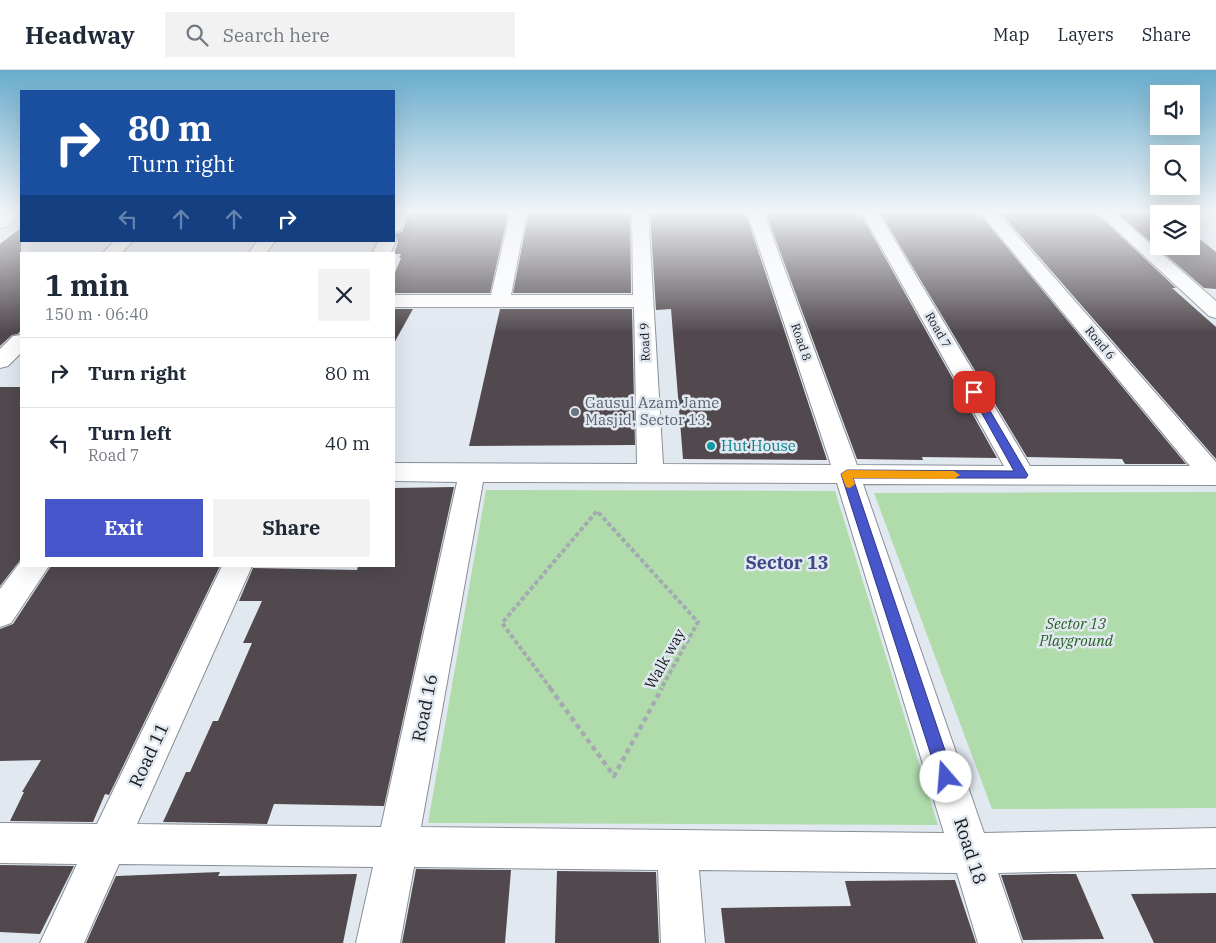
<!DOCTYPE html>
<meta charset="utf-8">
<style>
:root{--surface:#fff;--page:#f2f2f3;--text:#1f2937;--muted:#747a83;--line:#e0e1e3;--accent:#4756cb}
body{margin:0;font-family:"IBM Plex Serif",serif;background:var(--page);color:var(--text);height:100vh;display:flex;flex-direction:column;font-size:19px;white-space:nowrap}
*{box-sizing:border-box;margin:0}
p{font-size:16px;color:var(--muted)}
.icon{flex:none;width:28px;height:28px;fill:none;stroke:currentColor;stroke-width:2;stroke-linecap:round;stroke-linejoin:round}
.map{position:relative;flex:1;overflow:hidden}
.side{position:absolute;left:20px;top:182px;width:375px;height:315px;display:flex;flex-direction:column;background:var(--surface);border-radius:0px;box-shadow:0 5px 20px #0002}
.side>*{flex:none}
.guide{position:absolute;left:20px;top:20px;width:375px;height:152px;border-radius:0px;box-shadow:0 5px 20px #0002;background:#1a4fa0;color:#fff;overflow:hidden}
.tools{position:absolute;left:1150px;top:15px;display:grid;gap:10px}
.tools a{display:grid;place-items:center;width:50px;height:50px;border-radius:0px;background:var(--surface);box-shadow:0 5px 20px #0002;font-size:25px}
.pin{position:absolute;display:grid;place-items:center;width:42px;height:42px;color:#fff;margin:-21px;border-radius:10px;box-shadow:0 2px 8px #0006}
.me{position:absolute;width:55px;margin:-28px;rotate:342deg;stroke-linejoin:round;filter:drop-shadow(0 0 4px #0008)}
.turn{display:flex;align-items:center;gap:18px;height:105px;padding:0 25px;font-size:22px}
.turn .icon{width:65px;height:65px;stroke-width:2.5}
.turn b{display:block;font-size:35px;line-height:42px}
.lanes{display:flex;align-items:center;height:48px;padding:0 25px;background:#0003;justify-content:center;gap:25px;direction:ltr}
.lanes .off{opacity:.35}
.round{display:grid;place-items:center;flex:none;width:52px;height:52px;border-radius:0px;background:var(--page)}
.summary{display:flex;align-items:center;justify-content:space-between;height:85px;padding:0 25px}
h1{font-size:30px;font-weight:800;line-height:38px}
.button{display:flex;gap:10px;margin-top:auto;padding:10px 25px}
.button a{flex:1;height:58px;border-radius:0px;background:var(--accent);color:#fff;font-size:20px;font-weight:800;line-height:58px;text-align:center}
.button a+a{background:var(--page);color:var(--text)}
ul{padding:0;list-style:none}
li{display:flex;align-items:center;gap:15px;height:70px;padding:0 25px;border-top:1px solid var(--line)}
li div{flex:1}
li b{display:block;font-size:19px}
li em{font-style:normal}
header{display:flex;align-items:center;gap:30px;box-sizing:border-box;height:70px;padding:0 25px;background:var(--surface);border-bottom:1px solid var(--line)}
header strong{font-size:24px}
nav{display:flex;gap:28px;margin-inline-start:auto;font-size:18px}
.search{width:350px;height:45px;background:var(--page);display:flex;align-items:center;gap:12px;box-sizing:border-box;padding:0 18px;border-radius:0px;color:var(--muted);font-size:19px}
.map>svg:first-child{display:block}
</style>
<header>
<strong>Headway</strong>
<div class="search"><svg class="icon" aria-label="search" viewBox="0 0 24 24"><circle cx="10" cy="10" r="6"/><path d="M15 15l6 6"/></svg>Search here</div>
<nav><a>Map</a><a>Layers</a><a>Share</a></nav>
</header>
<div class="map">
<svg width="1216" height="873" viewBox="0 0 1216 873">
<rect width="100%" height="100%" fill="#e1e8f0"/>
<g fill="#b0dcac">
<polygon points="486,420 835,421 938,755 428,753"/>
<polygon points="1216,422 1216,738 992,739 874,423"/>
</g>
<g fill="#51494e">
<polygon points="411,141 509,141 490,223 394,223 394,205 401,188 399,188 401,184 394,184 398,172 394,164 402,162"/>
<polygon points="529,141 630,141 631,223 513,223"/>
<polygon points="650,141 745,141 827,390 683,389 671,239 656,240"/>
<polygon points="765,141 859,141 997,388 922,387 923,390 857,389"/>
<polygon points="879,141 977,141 1186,394 1125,394 1122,389 1027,387"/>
<polygon points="999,141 1094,141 1176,218 1172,218 1216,257 1216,389"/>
<polygon points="1123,141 1164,141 1168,144 1159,144 1159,176 1191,176 1191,162 1216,182 1216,219 1204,218 1116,142 1124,142"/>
<polygon points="21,158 21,260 18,264 12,265 0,276 0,174"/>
<polygon points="394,239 413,239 394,273"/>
<polygon points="500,239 632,239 635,375 469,376"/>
<polygon points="0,317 21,317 21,489 0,516"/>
<polygon points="454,417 384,736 274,734 267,754 163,752 186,702 190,702 213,651 218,651 252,573 243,573 262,531 239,531 253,498 357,500 358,496 394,496 394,418"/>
<polygon points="51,496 220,496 109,725 105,724 93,752 10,751 24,722 22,722 41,690 0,691 0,559 13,554"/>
<polygon points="0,795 74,796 40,864 0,862"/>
<polygon points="416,799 511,800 505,873 402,873"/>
<polygon points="557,801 656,802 659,873 555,873"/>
<polygon points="220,802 218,806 357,804 343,873 86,873 116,806"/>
<polygon points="1049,804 1076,804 1104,869 1023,870 1001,805"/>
<polygon points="955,810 976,873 725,873 721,838 851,836 845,811"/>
<polygon points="1216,823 1216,873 1154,873 1131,824"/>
</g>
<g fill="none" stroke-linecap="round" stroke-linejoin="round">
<defs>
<g id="minor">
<polygon points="6,141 21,141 21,145 6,157 0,158 0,145"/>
<polygon points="394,141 409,141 400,161 394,162"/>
<path d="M511 141H527L511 225H633L632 141H648L663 394 831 395 747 141H763L857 395 1004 396 861 141H877L1030 396H1190L979 141H996L1216 392V415L863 414 984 763 1216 758V798L998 803 1022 873H978L957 803 699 800 705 873H661L658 800 414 797 400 873H356L373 797 119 794 84 873H40L77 794 0 793V753L97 754 222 496H252L137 754 381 757 457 412 394 411V393L637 394 634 237H394V225H491ZM483 412 837 413 944 763 421 757Z"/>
<polygon points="1096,141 1113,141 1216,231 1216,248 1209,246"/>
<polygon points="394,168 396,171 390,184 372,184 378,171 394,171"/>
<polygon points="114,171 133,171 121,184 102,184"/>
<polygon points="257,171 275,171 266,184 248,184"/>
<polygon points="21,265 21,283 8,296 0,298 0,279 13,266"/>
<polygon points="21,491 21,496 49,496 11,553 0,557 0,519"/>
</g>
</defs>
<use href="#minor" stroke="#888f97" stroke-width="2"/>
<polyline stroke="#a5aab1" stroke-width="4" stroke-dasharray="4.5 2.5" stroke-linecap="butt" points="551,619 502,553 597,441 698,552 661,619"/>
<polyline stroke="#a5aab1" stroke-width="4.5" stroke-dasharray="5 4" stroke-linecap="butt" points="550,618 614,706 662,618"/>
<use href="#minor" fill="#fff" fill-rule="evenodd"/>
</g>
<linearGradient id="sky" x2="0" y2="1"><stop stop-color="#68accc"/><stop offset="0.54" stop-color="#f2f5f8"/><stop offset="1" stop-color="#f2f5f8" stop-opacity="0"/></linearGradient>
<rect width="1216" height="263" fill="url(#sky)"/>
<polygon fill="#4756cb" stroke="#2e3884" points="974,319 979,322 1026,402 1028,405 1026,408 853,408 954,707 951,713 946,715 941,713 938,707 841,404 847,400 1014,401 970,322"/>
<polygon fill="#f59e0b" points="847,400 954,401 960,405 954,409 853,408 855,414 850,418 846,417 841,404"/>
<circle fill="#6b7280" stroke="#e1e8f0" stroke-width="2" cx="575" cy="342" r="5"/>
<circle fill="#0f9aa8" stroke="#e1e8f0" stroke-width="2" cx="711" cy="376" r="5"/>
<g text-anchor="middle" stroke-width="5" stroke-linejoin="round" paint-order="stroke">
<g font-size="12" fill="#191b1f" stroke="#e1e8f0">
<text transform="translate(938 260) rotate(60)" y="4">Road 7</text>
<text transform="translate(645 272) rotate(-92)" y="4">Road 9</text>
<text transform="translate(801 272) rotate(71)" y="4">Road 8</text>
<text transform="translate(1100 273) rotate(50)" y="4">Road 6</text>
</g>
<g font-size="15" fill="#5b616d" stroke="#e1e8f0" text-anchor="start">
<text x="585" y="338">Gausul Azam Jame<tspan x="585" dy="17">Masjid, Sector 13.</tspan></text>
</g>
<g font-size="15" fill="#0d838f" stroke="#e1e8f0" text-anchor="start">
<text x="721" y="381">Hut House</text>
</g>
<g font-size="15" font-style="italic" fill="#256022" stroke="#e1e8f0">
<text x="1076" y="559">Sector 13<tspan x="1076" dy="17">Playground</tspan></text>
</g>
<g font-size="15" fill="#191b1f" stroke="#e1e8f0">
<text transform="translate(665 589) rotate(-61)" y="5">Walk way</text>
</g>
<g font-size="18" font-weight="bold" fill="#3d4985" stroke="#e1e8f0">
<text x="787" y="499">Sector 13</text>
</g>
<g font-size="18" fill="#191b1f" stroke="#e1e8f0">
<text transform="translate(425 638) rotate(-79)" y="6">Road 16</text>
<text transform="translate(149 685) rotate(-65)" y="6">Road 11</text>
<text transform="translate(970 781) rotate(72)" y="6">Road 18</text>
</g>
</g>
</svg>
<div class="tools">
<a><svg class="icon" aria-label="sound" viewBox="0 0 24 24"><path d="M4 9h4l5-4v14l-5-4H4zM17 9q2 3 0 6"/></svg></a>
<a><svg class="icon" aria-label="search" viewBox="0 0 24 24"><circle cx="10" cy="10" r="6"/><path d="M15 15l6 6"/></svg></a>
<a><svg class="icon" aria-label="layers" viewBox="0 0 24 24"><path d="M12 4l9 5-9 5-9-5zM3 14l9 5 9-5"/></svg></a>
</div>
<div class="pin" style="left:974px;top:322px;background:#d93025"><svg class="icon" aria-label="arrive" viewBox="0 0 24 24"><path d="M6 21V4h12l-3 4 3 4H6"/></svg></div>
<svg class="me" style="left:946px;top:707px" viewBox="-20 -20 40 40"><circle r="19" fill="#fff"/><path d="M0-13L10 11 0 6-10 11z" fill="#4756cb"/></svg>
<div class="guide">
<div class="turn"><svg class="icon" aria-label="right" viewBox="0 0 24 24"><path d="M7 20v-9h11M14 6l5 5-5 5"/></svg><div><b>80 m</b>Turn right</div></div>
<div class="lanes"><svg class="icon off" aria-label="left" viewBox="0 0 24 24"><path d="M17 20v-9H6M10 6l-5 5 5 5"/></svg><svg class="icon off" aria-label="ahead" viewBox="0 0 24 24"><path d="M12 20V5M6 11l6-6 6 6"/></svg><svg class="icon off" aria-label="ahead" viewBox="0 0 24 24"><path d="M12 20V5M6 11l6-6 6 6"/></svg><svg class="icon" aria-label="right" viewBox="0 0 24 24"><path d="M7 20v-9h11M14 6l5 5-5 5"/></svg></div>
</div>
<section class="side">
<div class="summary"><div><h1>1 min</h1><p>150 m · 06:40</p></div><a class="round"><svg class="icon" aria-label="close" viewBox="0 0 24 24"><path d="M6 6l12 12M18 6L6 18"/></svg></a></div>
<ul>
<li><svg class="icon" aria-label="right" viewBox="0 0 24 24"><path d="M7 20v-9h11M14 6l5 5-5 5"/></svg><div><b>Turn right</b></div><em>80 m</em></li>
<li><svg class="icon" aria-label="left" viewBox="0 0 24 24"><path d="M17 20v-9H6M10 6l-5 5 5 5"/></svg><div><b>Turn left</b><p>Road 7</p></div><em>40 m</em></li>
</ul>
<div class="button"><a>Exit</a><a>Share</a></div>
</section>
</div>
